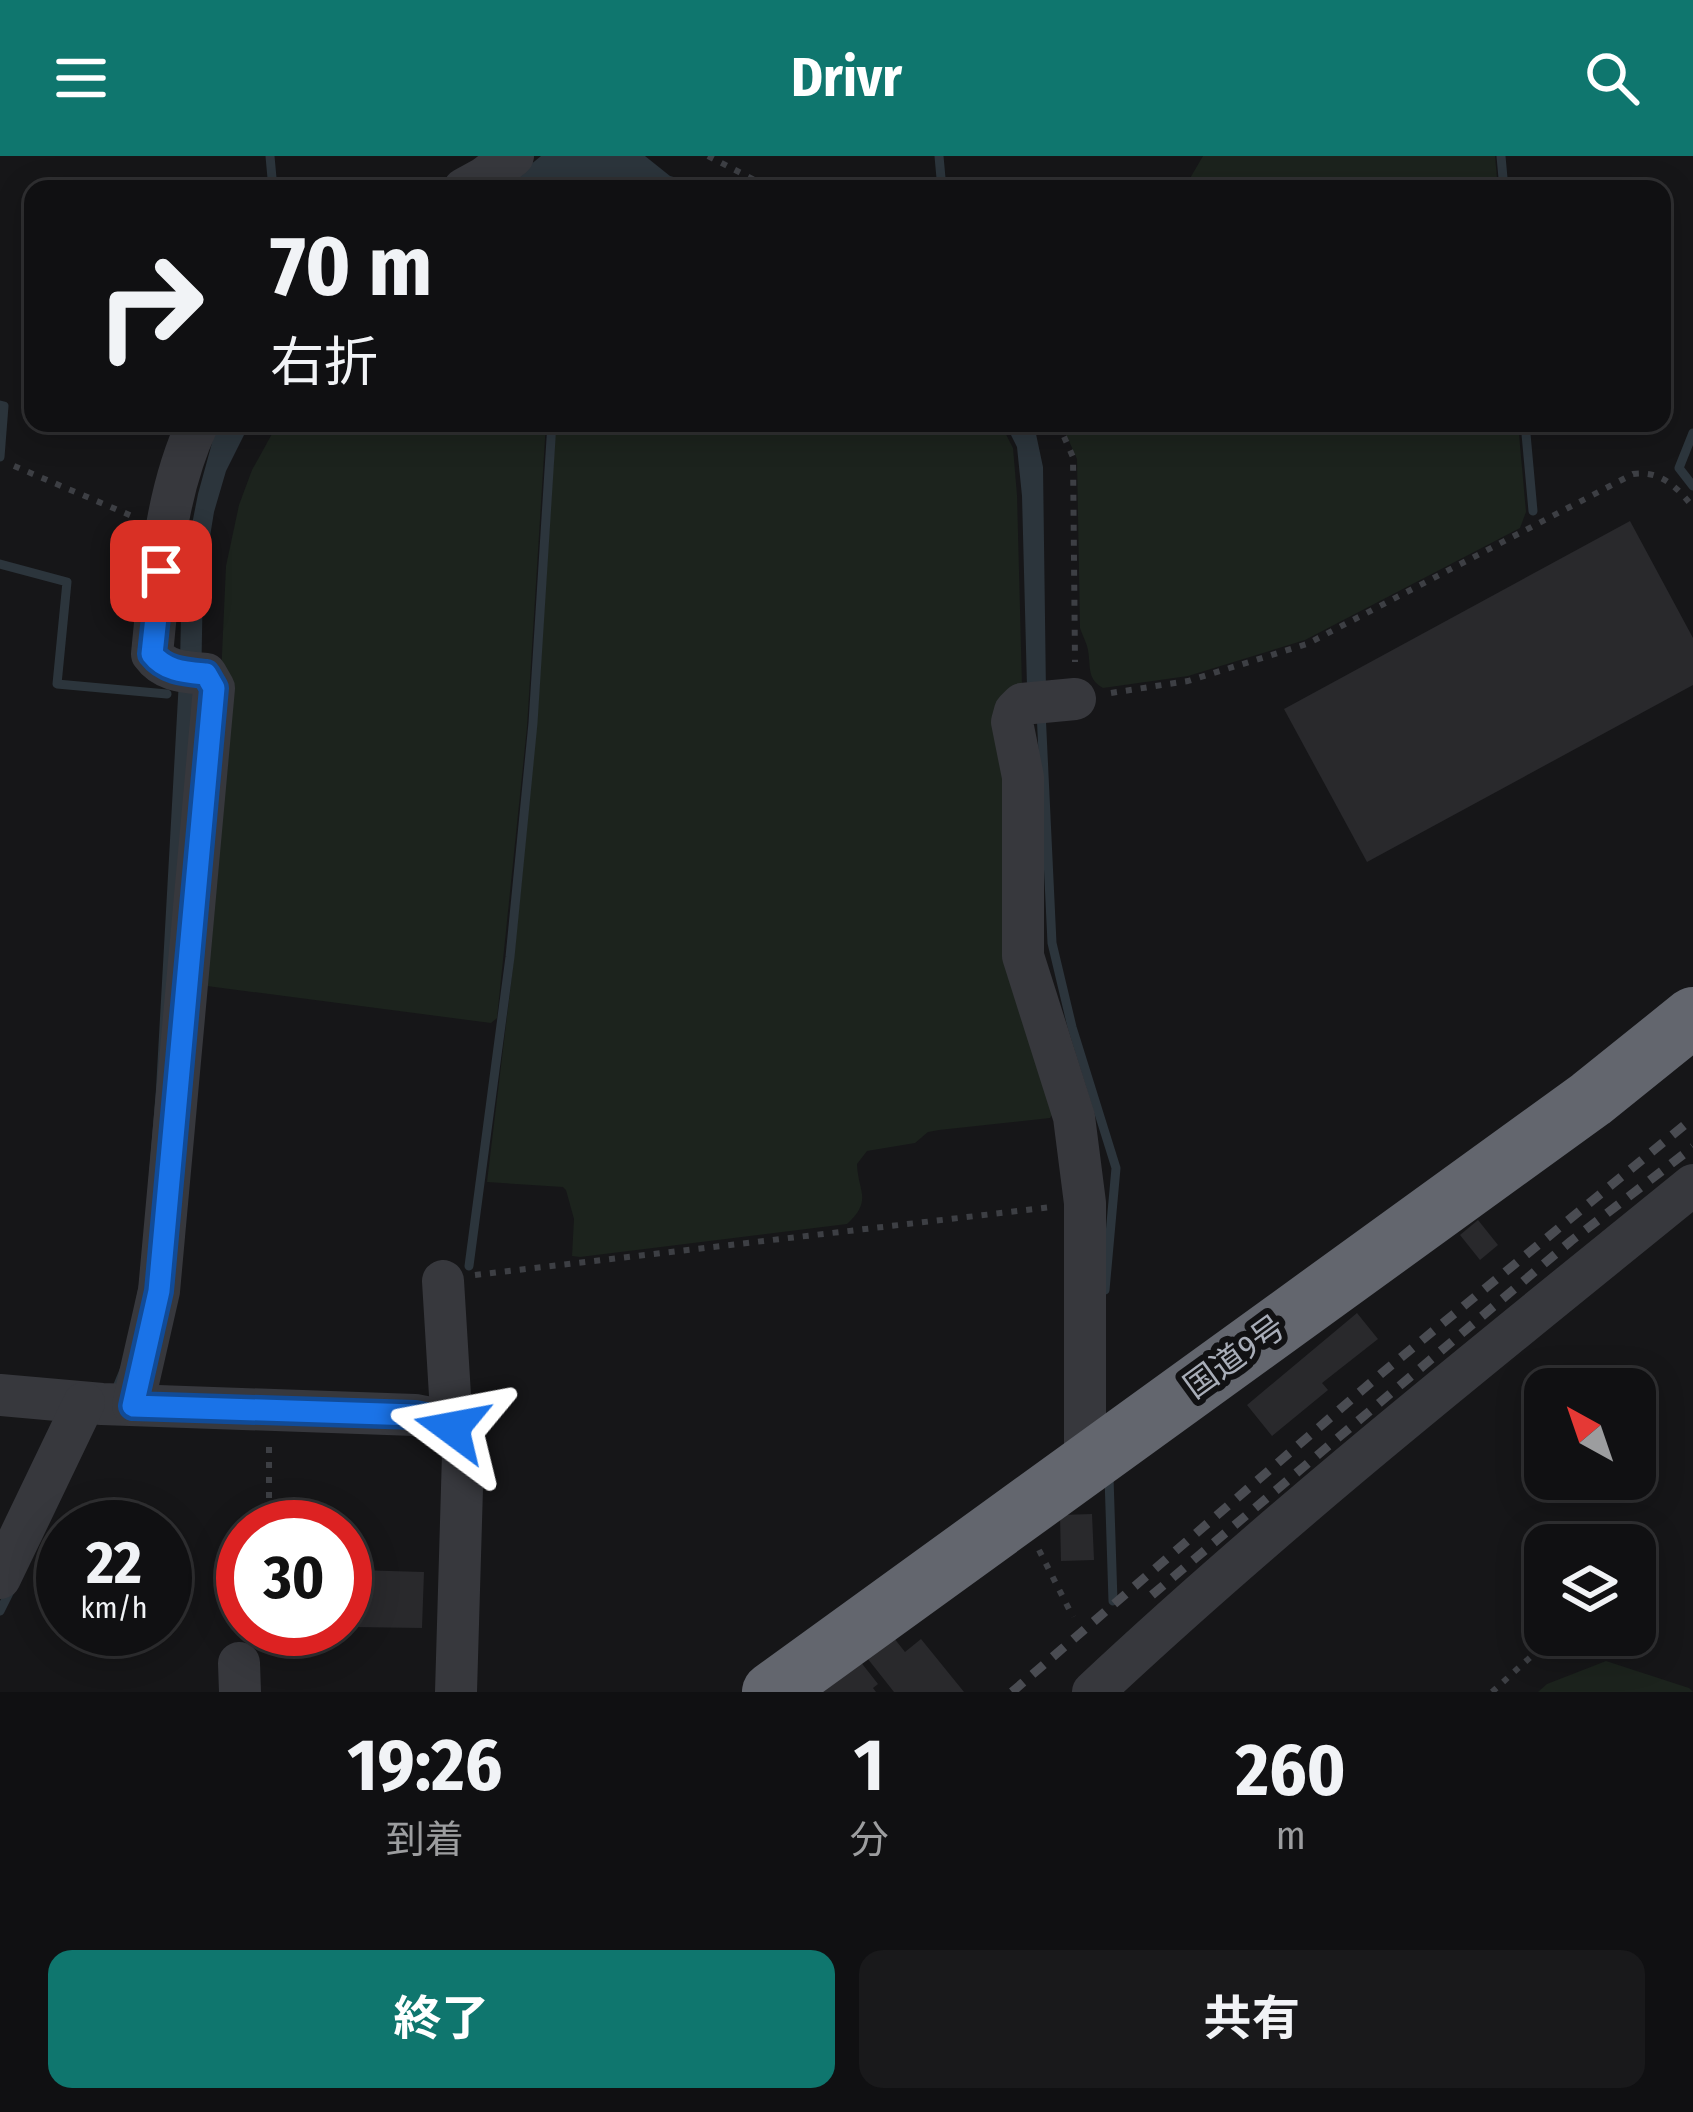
<!DOCTYPE html>
<html lang="ja">
<meta charset="utf-8">
<style>
:root{--surface:#101012;--page:#19191b;--text:#f1f3f6;--muted:#9c9d9f;--line:#303032;--accent:#0f766e}
body{margin:0;font-family:"Fira Sans Condensed","Noto Sans JP",sans-serif;background:var(--page);color:var(--text);height:100vh;display:flex;flex-direction:column;font-size:45px;white-space:nowrap}
*{box-sizing:border-box;margin:0}
p{font-size:39px;color:var(--muted)}
.icon{flex:none;width:66px;height:66px;fill:none;stroke:currentColor;stroke-width:2;stroke-linecap:round;stroke-linejoin:round}
.map{position:relative;height:1536px;overflow:hidden}
.panel{display:flex;flex-direction:column;background:var(--surface);flex:1}
.panel>*{flex:none}
.banner{position:absolute;left:24px;top:24px;width:1647px;height:252px;border-radius:24px;box-shadow:0 6px 30px #0003,0 0 0 3px var(--line);background:#101012;color:var(--text);overflow:hidden}
.needle{width:78px;rotate:320deg}
.tools{position:absolute;left:1524px;top:1212px;display:grid;gap:24px}
.tools a{display:grid;place-items:center;width:132px;height:132px;border-radius:24px;background:var(--surface);box-shadow:0 6px 30px #0003,0 0 0 3px var(--line);font-size:60px}
.speed{position:absolute;left:36px;top:1344px;display:flex;gap:24px;font-size:60px;font-weight:700;text-align:center}
.speed>*{display:grid;place-content:center;width:156px;height:156px;border-radius:50%;background:var(--surface);box-shadow:0 6px 30px #0003,0 0 0 3px var(--line);line-height:1}
.speed small{font-size:30px;font-weight:400}
.speed .limit{border:18px solid #d22;background:#fff;color:#111}
.pin{position:absolute;display:grid;place-items:center;width:102px;height:102px;color:#fff;margin:-51px;border-radius:24px;box-shadow:0 6px 18px #0006}
.me{position:absolute;width:132px;margin:-66px;rotate:283deg;stroke-linejoin:round;filter:drop-shadow(0 0 9px #0008)}
.turn{display:flex;align-items:center;gap:42px;height:252px;padding:0 48px;font-size:54px}
.turn .icon{width:156px;height:156px;stroke-width:2.5}
.turn b{display:block;font-size:84px;line-height:102px}
.eta{display:flex;justify-content:space-evenly;align-items:center;height:204px;text-align:center}
.eta b{font-size:72px;font-weight:700;line-height:84px}
.primary-button{display:flex;gap:24px;margin-top:auto;padding:24px 48px}
.primary-button a{flex:1;height:138px;border-radius:24px;background:var(--accent);color:#fff;font-size:48px;font-weight:700;line-height:138px;text-align:center}
.primary-button a+a{background:var(--page);color:var(--text)}
header{display:flex;justify-content:space-between;align-items:center;height:156px;padding:0 48px;background:var(--accent);color:#fff;font-size:54px;font-weight:700}
.map>svg:first-child{display:block}
</style>
<header><svg class="icon" aria-label="menu" viewBox="0 0 24 24"><path d="M4 6h16M4 12h16M4 18h16"/></svg>Drivr<svg class="icon" aria-label="search" viewBox="0 0 24 24"><circle cx="10" cy="10" r="6"/><path d="M15 15l6 6"/></svg></header>
<div class="map">
<svg width="1693" height="1536" viewBox="0 0 1693 1536">
<rect width="100%" height="100%" fill="#161618"/>
<g fill="#1c231d">
<polygon points="1203,0 1495,0 1498,33 1191,33 1189,24"/>
<polygon points="278,267 546,267 527,571 497,862 491,867 207,830 226,410 239,349 252,314"/>
<path d="M556 267H1000L1013 292 1017 339 1022 530 1054 956 1050 962 939 974 928 976 915 987 867 995 857 1008C858 1036 873 1044 847 1068L580 1101 572 1100 574 1063 566 1034 563 1031 487 1026 514 802 537 565Z"/>
<path d="M1061 267H1518L1526 356 1520 372 1305 484 1188 520 1103 532C1085 522 1092 508 1087 490 1085 484 1082 478 1080 472L1077 303Z"/>
<polygon points="1606,1505 1689,1532 1693,1536 1538,1536 1547,1528"/>
</g>
<g fill="#2c353c">
<polygon points="541,0 645,0 670,20 716,33 501,33"/>
<polygon points="221,267 250,267 226,315 214,356 203,423 201,533 154,1117 125,1240 109,1239 125,1200 141,1118 156,933 180,506 182,419 198,338 215,276"/>
<polygon points="1005,267 1031,267 1036,278 1043,311 1046,537 1027,531 1022,340 1017,291"/>
</g>
<g fill="none" stroke-linecap="round" stroke-linejoin="round">
<g stroke="#2c353c" stroke-width="9">
<polyline points="270,0 273,33"/>
<polyline points="939,0 942,33"/>
<polyline points="1501,0 1504,33"/>
<polyline points="0,249 4,250 0,301"/>
<polyline points="1525,267 1533,355"/>
<polyline points="1693,277 1679,312 1693,330"/>
<polyline points="0,408 67,426 57,528 167,538"/>
<polyline points="1041,555 1052,787 1072,871 1116,1012 1105,1134"/>
<polyline points="469,1110 510,801 533,567 552,267"/>
<polyline points="1109,1321 1113,1445"/>
<polyline points="0,1455 11,1433"/>
</g>
</g>
<g fill="#29292c">
<polygon points="1630,365 1693,482 1693,529 1367,706 1284,553"/>
<polygon points="1478,1064 1498,1089 1480,1104 1460,1079"/>
<polygon points="1357,1157 1378,1183 1322,1227 1328,1234 1272,1280 1247,1249"/>
<polygon points="1092,1358 1094,1404 1061,1405 1060,1359"/>
<polygon points="356,1414 424,1416 422,1472 355,1471"/>
<polygon points="890,1477 905,1496 921,1483 964,1536 894,1536 864,1498"/>
<polygon points="856,1500 878,1528 873,1532 876,1536 821,1536"/>
</g>
<g fill="none" stroke-linecap="round" stroke-linejoin="round">
<g stroke="#3d3f44" stroke-width="6" stroke-dasharray="6 9" stroke-linecap="butt">
<polyline points="708,0 772,33"/>
<polyline points="1058,267 1073,301 1075,506"/>
<polyline points="14,310 132,360"/>
<path d="M1111 537 1188 525 1307 488 1633 318C1660 314 1677 331 1693 351"/>
<polyline points="475,1119 1052,1051"/>
<polyline points="263,1371 269,1352 269,1286"/>
<polyline points="1039,1394 1073,1461"/>
<polyline points="240,1473 240,1439 243,1429"/>
<polyline points="1606,1479 1625,1484"/>
<polyline points="1492,1536 1546,1487 1571,1479"/>
</g>
<g stroke="#37383d" stroke-width="42">
<polyline points="464,33 484,22 513,0"/>
<polyline points="1075,543 1022,548 1015,555 1012,566 1023,621 1023,800 1074,961 1085,1047 1085,1308"/>
<polyline points="443,1125 452,1272"/>
<path d="M0 1239 102 1248 415 1259C442 1264 459 1268 463 1298L456 1536"/>
<path d="M133 1249 159 1135 214 532 206 518C185 516 165 516 152 498 160 420 164 339 198 267"/>
<polyline points="0,1422 84,1247"/>
<polyline points="239,1507 240,1536"/>
<path d="M1093 1536C1284 1357 1490 1194 1693 1029"/>
</g>
<polyline stroke="#63666e" stroke-width="60" points="772,1536 1591,943 1693,861"/>
<g stroke="#4a4c52" stroke-width="9" stroke-dasharray="15 12" stroke-linecap="butt">
<polyline points="1152,1439 1571,1085 1693,991"/>
<polyline points="1012,1536 1382,1217 1693,962"/>
</g>
</g>
<g fill="none" stroke-linecap="round" stroke-linejoin="round">
<defs>
<path id="route" d="M161 415 152 498C165 515 185 516 206 518L214 532 159 1135 133 1250 415 1259 430 1262 452 1272"/>
</defs>
<use href="#route" stroke="#114b97" stroke-width="30"/>
<use href="#route" stroke="#1a73e8" stroke-width="21"/>
</g>
<g text-anchor="middle" stroke-width="12" stroke-linejoin="round" paint-order="stroke">
<g font-size="33" fill="#a8adb8" stroke="#111113">
<text transform="translate(1234 1200) rotate(-36)" y="12">国道9号</text>
</g>
</g>
</svg>
<div class="tools">
<a><svg class="needle" viewBox="-14 -14 28 28"><path d="M0-13l5 13h-10z" fill="#e53935"/><path d="M0 13l5-13h-10z" fill="#9c9d9f"/></svg></a>
<a><svg class="icon" aria-label="layers" viewBox="0 0 24 24"><path d="M12 4l9 5-9 5-9-5zM3 14l9 5 9-5"/></svg></a>
</div>
<div class="speed"><div>22<small>km/h</small></div><div class="limit">30</div></div>
<div class="pin" style="left:161px;top:415px;background:#d93025"><svg class="icon" aria-label="arrive" viewBox="0 0 24 24"><path d="M6 21V4h12l-3 4 3 4H6"/></svg></div>
<svg class="me" style="left:452px;top:1272px" viewBox="-20 -20 40 40"><path d="M0-17L14 15 0 8-14 15z" fill="#1a73e8" stroke="#fff" stroke-width="4"/></svg>
<div class="banner">
<div class="turn"><svg class="icon" aria-label="right" viewBox="0 0 24 24"><path d="M7 20v-9h11M14 6l5 5-5 5"/></svg><div><b>70 m</b>右折</div></div>
</div>
</div>
<section class="panel">
<div class="eta">
<div><b>19:26</b><p>到着</p></div>
<div><b>1</b><p>分</p></div>
<div><b>260</b><p>m</p></div>
</div>
<div class="primary-button"><a>終了</a><a>共有</a></div>
</section>
